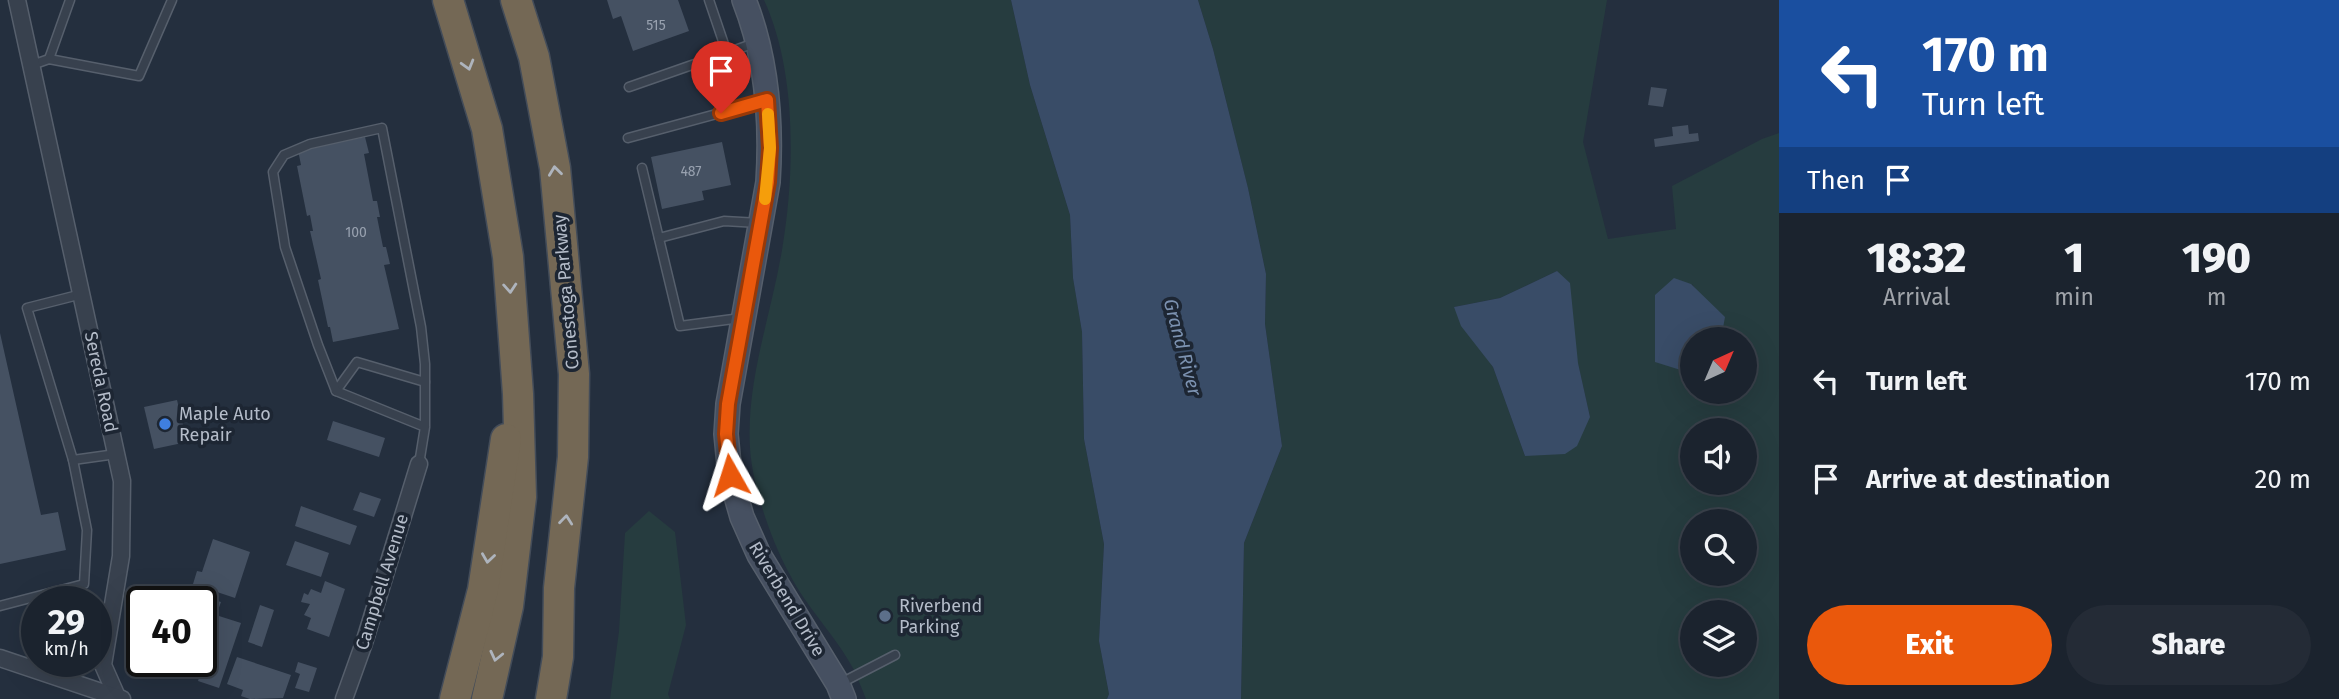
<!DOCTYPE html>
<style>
:root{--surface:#1b232e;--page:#242b36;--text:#f1f3f6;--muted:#a0a4aa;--line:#39404a;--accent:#ea580c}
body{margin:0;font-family:"Fira Sans",sans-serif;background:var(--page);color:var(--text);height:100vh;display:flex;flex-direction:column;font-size:26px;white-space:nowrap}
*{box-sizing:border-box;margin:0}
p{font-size:23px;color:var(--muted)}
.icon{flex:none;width:38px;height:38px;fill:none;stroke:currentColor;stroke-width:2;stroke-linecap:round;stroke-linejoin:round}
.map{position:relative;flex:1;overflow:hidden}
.side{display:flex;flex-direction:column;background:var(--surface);width:560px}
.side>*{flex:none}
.top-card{background:#1a4fa0;color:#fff;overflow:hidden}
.needle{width:46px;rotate:44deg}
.fabs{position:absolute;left:1680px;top:327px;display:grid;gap:14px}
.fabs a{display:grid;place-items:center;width:77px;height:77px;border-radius:50%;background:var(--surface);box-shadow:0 7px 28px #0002,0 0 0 2px var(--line);font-size:35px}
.speed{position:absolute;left:21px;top:586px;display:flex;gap:14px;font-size:35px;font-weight:700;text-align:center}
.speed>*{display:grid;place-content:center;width:91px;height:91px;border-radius:50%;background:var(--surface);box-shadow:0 7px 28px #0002,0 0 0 2px var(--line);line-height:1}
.speed small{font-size:18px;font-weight:400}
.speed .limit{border:4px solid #111;border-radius:10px;background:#fff;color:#111}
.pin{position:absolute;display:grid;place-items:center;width:60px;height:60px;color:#fff;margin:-72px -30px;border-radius:50% 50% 50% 0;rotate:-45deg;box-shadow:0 0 7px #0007}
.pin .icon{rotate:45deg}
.me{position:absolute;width:77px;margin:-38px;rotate:354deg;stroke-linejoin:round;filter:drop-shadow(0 0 5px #0008)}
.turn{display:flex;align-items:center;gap:24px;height:147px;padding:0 28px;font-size:32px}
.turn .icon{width:91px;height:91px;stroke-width:2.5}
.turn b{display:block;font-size:49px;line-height:60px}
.then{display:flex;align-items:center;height:66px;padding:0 28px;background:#0003;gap:14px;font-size:26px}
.eta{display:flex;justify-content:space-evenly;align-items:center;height:119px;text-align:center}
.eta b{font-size:42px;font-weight:800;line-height:49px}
.action{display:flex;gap:14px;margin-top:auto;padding:14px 28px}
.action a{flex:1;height:80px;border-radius:42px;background:var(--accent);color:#fff;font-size:28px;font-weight:800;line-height:80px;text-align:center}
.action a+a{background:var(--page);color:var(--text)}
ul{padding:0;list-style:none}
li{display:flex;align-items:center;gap:21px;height:98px;padding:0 28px}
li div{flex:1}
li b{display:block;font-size:26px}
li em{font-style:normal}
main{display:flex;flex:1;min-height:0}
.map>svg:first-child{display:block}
</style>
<main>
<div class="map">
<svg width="1779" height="699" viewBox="0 0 1779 699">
<rect width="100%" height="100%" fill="#242f3e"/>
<g fill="#263c3f" fill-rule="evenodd">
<path d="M764 0H1011L1030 85 1070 215 1073 278 1082 332 1084 439 1104 544 1099 641 1109 694 1107 699H866C862 689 858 679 854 670 836 636 806 607 789 573 771 540 752 485 750 448 746 380 771 316 782 250 795 173 797 72 764 0Z"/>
<path d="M1198 0H1607L1583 142 1608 239 1676 229 1672 186 1762 139 1779 133V699H1241L1244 543 1282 446 1265 324 1266 274 1248 188 1213 49ZM1557 271 1590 417 1525 456 1493 367 1454 307 1500 298ZM1692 284 1723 328 1714 339 1745 340V392H1692V366L1686 372ZM1692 430H1745V483H1692ZM1692 522H1745V574H1692ZM1692 612H1745V665H1692Z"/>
<polygon points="649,511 675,532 686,625 668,694 670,699 610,699 619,631 625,533"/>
</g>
<g fill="#394c67">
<polygon points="1011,0 1198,0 1213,49 1248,188 1266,274 1265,324 1282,446 1244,543 1241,699 1107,699 1109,694 1099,641 1104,544 1084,439 1082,332 1073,278 1070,215 1030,85"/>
<polygon points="1557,271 1570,283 1578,363 1590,417 1577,446 1565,454 1525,456 1493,367 1461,326 1454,307 1500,298"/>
<polygon points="1674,278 1691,284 1725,317 1723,328 1714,339 1692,340 1692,366 1687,372 1655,362 1655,295"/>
</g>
<g fill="#455162">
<polygon points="607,0 678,0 689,31 633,51 621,16 613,19"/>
<polygon points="1651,87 1667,89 1663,107 1648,105"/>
<polygon points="1688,125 1689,134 1698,133 1699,141 1655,147 1654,139 1673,136 1672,127"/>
<polygon points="365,137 369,153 364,154 373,201 377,201 380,217 377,217 383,247 386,247 390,264 384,265 399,329 333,342 330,327 328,327 318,280 321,279 310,231 313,231 310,215 307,216 297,166 301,165 298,150"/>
<polygon points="722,142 731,185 702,191 704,200 662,209 651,157"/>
<polygon points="0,333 41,515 58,512 66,550 0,564"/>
<polygon points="177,400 187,442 154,449 144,407"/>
<polygon points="333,421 385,438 379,457 327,440"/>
<polygon points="360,492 381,499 374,517 353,510"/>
<polygon points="301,506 357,526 350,545 295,526"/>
<polygon points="213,539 250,552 235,598 193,584 197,571 202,572"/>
<polygon points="295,541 329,553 321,577 286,565"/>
<polygon points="325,581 345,589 329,637 307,629 311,618 304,615 310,604 301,602 304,593 308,595 311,589 321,593"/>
<polygon points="162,587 192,598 190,602 156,602"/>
<polygon points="204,597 221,602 210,632 201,629 201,604"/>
<polygon points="260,605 274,610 262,647 248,642"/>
<polygon points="219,616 241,623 219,688 198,681"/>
<polygon points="141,643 142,662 169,662 164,675 134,664"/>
<polygon points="237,657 291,675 283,698 250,699 241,696 243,690 227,684"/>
<polygon points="298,662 317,668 309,692 295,688 300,674 295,672"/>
</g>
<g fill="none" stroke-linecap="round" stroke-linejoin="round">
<defs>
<g id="lane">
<polyline points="709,0 727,53"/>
<polyline points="49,59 70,0"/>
<polyline points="32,65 49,59 139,76 172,0"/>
<polyline points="629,87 755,43"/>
<polyline points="628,138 764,101"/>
<polyline points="642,168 680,326 741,318"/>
<polyline points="659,238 724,221 759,223"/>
<polyline points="336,391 357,362 425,382"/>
<polyline points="73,460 116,454"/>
<polyline points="419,464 425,427 425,364 421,327 382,128 310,144 284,155 273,172 285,247 318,345 336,391 425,427"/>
<polyline points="0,606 84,584 87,530 73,460 27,308 82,294"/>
<polyline points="841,683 895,655"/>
</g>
<g id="street">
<polyline points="17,0 122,481 121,556 103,665 118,699"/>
<polyline points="0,658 122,699"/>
<polyline points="344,699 364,643 419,464"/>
</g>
<path id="secondary" d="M744 0C767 58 772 120 768 182L728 404 726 434 730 475 742 517 759 555 838 684 844 699"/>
<g id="highway">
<polyline points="448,0 487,129 508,257 518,394 521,497 508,606 487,699"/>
<polyline points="516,0 534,57 555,168 574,374 573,457 559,588 558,657 551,699"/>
<polyline points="455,699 483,590 506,439"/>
</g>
</defs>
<use href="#lane" stroke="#565f6c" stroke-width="11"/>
<use href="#street" stroke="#565f6c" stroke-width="19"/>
<use href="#secondary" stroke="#565f6c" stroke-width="26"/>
<use href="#highway" stroke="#434c59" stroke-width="33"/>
<use href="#lane" stroke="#38414e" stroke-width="8"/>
<use href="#street" stroke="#38414e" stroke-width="16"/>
<use href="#secondary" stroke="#465061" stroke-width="23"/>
<use href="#highway" stroke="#746855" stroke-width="30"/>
</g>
<defs><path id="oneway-chevron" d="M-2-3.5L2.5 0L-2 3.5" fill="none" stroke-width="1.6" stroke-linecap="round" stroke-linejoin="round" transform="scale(1.75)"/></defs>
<g stroke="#aeb4bd">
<use href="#oneway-chevron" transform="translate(468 65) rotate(74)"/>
<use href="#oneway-chevron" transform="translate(555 171) rotate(-97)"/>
<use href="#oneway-chevron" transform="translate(510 288) rotate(86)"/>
<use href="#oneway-chevron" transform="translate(566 520) rotate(-84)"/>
<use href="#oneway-chevron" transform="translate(488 558) rotate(98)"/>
<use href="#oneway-chevron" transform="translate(496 656) rotate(103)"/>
</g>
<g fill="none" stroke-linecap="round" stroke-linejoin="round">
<defs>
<polyline id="route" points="721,113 767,100 770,148 768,182 728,404 726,434 730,475"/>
</defs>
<use href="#route" stroke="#983908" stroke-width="18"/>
<use href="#route" stroke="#ea580c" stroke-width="12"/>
<polyline stroke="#f59e0b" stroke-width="12" points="765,199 770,148 768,114"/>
</g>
<circle fill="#3f7fe0" stroke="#1d2633" stroke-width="2.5" cx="165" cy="424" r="7"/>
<circle fill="#5c6f8a" stroke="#1d2633" stroke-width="2.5" cx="885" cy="616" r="7"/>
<g text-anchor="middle" stroke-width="7" stroke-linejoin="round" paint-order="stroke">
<g font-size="14" fill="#98a1af">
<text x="656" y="30">515</text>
<text x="691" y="176">487</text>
<text x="356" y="237">100</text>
</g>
<g font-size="18" fill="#b4bcc9" stroke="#1d2633">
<text transform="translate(566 292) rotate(-95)" y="6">Conestoga Parkway</text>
<text transform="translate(101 382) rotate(78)" y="6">Sereda Road</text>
<text transform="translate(382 582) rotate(-73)" y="6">Campbell Avenue</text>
<text transform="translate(787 599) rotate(59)" y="6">Riverbend Drive</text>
</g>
<g font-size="18" fill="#b4bcc9" stroke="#1d2633" text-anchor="start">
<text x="179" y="420">Maple Auto<tspan x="179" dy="21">Repair</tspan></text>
<text x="899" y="612">Riverbend<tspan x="899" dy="21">Parking</tspan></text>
</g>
<g font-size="19" font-style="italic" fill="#7c92b1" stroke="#1d2633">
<text transform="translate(1183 347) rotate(75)" y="7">Grand River</text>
</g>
</g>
</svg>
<div class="fabs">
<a><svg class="needle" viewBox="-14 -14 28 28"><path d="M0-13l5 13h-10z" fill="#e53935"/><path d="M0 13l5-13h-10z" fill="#a0a4aa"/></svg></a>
<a><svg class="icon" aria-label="sound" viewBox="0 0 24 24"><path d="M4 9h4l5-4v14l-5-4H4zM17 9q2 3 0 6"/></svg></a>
<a><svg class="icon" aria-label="search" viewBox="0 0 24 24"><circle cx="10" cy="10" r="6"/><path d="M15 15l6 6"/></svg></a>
<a><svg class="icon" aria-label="layers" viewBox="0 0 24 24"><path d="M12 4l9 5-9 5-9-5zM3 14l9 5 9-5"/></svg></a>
</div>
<div class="speed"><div>29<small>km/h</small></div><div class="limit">40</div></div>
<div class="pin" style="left:721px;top:113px;background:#d93025"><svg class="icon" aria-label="arrive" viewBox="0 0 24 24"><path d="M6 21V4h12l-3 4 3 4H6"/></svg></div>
<svg class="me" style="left:730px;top:475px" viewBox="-20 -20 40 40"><path d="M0-17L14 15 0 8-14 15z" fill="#ea580c" stroke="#fff" stroke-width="4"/></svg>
</div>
<section class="side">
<div class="top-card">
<div class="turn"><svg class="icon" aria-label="left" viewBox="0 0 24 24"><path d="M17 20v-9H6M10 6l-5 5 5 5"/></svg><div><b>170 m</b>Turn left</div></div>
<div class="then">Then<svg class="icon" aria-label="arrive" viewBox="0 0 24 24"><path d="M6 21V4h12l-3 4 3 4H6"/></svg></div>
</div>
<div class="eta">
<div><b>18:32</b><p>Arrival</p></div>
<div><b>1</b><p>min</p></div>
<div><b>190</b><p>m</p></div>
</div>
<ul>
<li><svg class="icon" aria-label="left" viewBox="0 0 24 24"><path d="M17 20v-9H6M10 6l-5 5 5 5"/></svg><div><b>Turn left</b></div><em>170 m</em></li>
<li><svg class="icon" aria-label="arrive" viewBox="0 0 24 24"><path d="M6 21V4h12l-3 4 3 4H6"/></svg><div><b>Arrive at destination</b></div><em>20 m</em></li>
</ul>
<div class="action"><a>Exit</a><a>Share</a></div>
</section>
</main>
